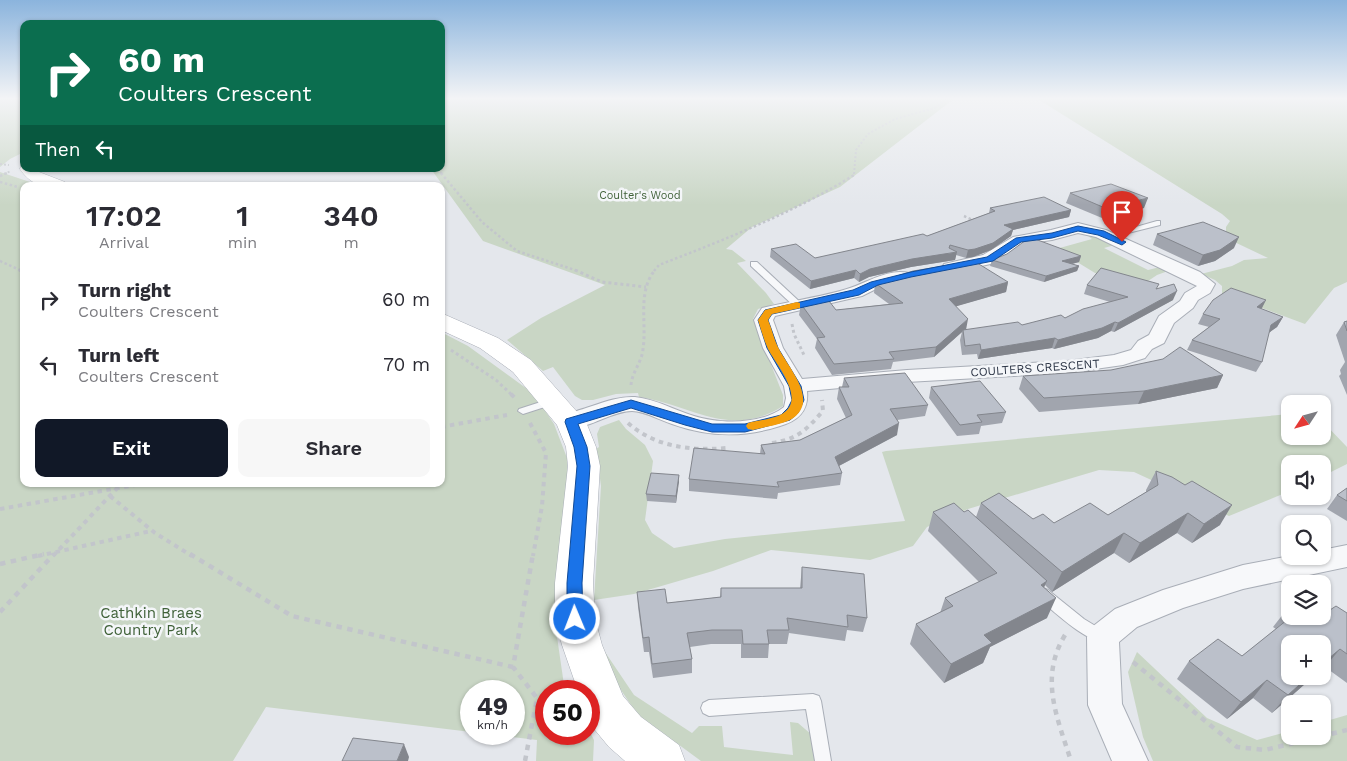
<!DOCTYPE html>
<meta charset="utf-8">
<style>
:root{--surface:#fff;--page:#f7f7f7;--text:#2b2b33;--muted:#7c7c81;--accent:#111827}
body{margin:0;font-family:"Work Sans",sans-serif;background:var(--page);color:var(--text);height:100vh;display:flex;flex-direction:column;font-size:19px;white-space:nowrap}
*{box-sizing:border-box;margin:0}
p{font-size:16px;color:var(--muted)}
.icon{flex:none;width:28px;height:28px;fill:none;stroke:currentColor;stroke-width:2;stroke-linecap:round;stroke-linejoin:round}
.map{position:relative;flex:1;overflow:hidden}
.details{position:absolute;left:20px;top:182px;width:425px;height:305px;display:flex;flex-direction:column;background:var(--surface);border-radius:10px;box-shadow:0 1px 4px #0004}
.details>*{flex:none}
.banner{position:absolute;left:20px;top:20px;width:425px;height:152px;border-radius:10px;box-shadow:0 1px 4px #0004;background:#0b6e4f;color:#fff;overflow:hidden}
.needle{width:32px;rotate:234deg}
.controls{position:absolute;left:1281px;top:395px;display:grid;gap:10px}
.controls a{display:grid;place-items:center;width:50px;height:50px;border-radius:10px;background:var(--surface);box-shadow:0 1px 4px #0004;font-size:25px}
.speed{position:absolute;left:460px;top:680px;display:flex;gap:10px;font-size:25px;font-weight:700;text-align:center}
.speed>*{display:grid;place-content:center;width:65px;height:65px;border-radius:50%;background:var(--surface);box-shadow:0 1px 4px #0004;line-height:1}
.speed small{font-size:12px;font-weight:400}
.speed .limit{border:8px solid #d22;background:#fff;color:#111}
.pin{position:absolute;display:grid;place-items:center;width:42px;height:42px;color:#fff;margin:-51px -21px;border-radius:50% 50% 50% 0;rotate:-45deg;box-shadow:0 0 5px #0007}
.pin .icon{rotate:45deg}
.me{position:absolute;width:55px;margin:-28px;rotate:359deg;stroke-linejoin:round;filter:drop-shadow(0 0 4px #0008)}
.turn{display:flex;align-items:center;gap:18px;height:105px;padding:0 15px;font-size:22px}
.turn .icon{width:65px;height:65px;stroke-width:2.5}
.turn b{display:block;font-size:35px;line-height:42px}
.then{display:flex;align-items:center;height:48px;padding:0 15px;background:#0003;gap:10px;font-size:19px}
.eta{display:flex;justify-content:space-evenly;align-items:center;height:85px;text-align:center}
.eta b{font-size:30px;font-weight:600;line-height:35px}
.action{display:flex;gap:10px;margin-top:auto;padding:10px 15px}
.action a{flex:1;height:58px;border-radius:10px;background:var(--accent);color:#fff;font-size:20px;font-weight:600;line-height:58px;text-align:center}
.action a+a{background:var(--page);color:var(--text)}
ul{padding:0;list-style:none}
li{display:flex;align-items:center;gap:15px;height:65px;padding:0 15px}
li div{flex:1}
li b{display:block;font-size:19px}
li em{font-style:normal}
.map>svg:first-child{display:block}
</style>
<div class="map">
<svg width="1347" height="761" viewBox="0 0 1347 761">
<rect width="100%" height="100%" fill="#e4e7ec"/>
<g fill="#c9d6c5">
<polygon points="0,98 24,98 24,152 10,159 0,167"/>
<path d="M441 98H955L840 187 752 227 726 249 732 250 746 261 737 263 766 293 774 304 758 309 753 319 783 395V406C730 440 690 404 639 397L638 393 616 394 593 400H582L575 396 553 367 543 371 507 340 541 318 605 285 483 241 431 169H441Z"/>
<polygon points="1036,98 1347,98 1347,282 1334,288 1305,324 1222,293 1222,286 1215,280 1201,274 1232,266 1244,260 1268,258 1226,238 1226,227 1230,221 1222,214"/>
<polygon points="0,172 42,186 24,186 24,484 441,484 441,332 468,346 534,394 554,424 567,458 568,479 554,616 564,685 568,691 546,691 546,734 589,734 589,730 594,740 593,761 536,761 537,740 488,734 514,734 514,691 471,691 471,732 266,707 233,761 0,761"/>
<polygon points="1082,231 1115,245 1104,248 1148,270 1160,267 1168,271 1157,275 1139,287 1095,273 1056,249 1092,239"/>
<polygon points="1290,414 1290,436 1322,436 1323,422 1347,447 1347,464 1323,476 1322,464 1290,464 1290,491 1229,516 1134,472 1099,470 968,509 927,527 913,546 870,560 771,550 713,571 634,594 594,600 601,486 596,449 599,447 597,434 600,427 619,420 626,429 645,445 653,461 645,520 652,533 674,548 725,539 905,521 882,452 886,451"/>
<polygon points="605,652 634,695 692,733 699,726 722,726 724,747 793,755 790,722 798,723 812,735 815,761 701,761 637,714 613,678"/>
<polygon points="1137,652 1207,718 1257,740 1290,731 1290,736 1322,736 1323,722 1347,715 1347,761 1153,761 1143,737 1128,672"/>
</g>
<g fill="none" stroke-linecap="round" stroke-linejoin="round">
<defs>
<g id="service">
<polygon points="1157,221 1160,221 1160,225 1108,238 1104,236"/>
<polygon points="751,262 757,262 801,303 802,305 801,307 795,307 751,266"/>
<polygon points="553,398 557,399 558,401 557,403 523,414 518,411 519,409"/>
<path d="M1043 588 1048 590 1084 619 1107 633 1109 637 1107 641C1091 647 1051 609 1038 598L1036 594 1038 590Z"/>
<polygon points="813,694 819,696 821,701 831,761 815,761 806,709 709,716 703,713 701,708 703,703 709,700"/>
</g>
<g id="minor">
<path d="M1078 223 1106 230 1200 272 1215 284 1210 293 1198 300 1193 308 1174 323 1164 343 1152 349 1145 358 1123 365 1067 373 907 382 807 391C809 411 798 421 780 426 743 438 708 437 672 424 659 420 645 411 632 411 609 411 585 433 563 427L560 422C565 414 577 411 586 408 601 403 619 396 635 397 656 399 674 410 694 416 720 424 761 425 784 407L786 398 784 386 763 348 754 320 762 308C791 301 822 297 850 288 868 282 889 268 909 273L912 277 909 281 880 287 862 296 775 316 773 320 783 348 802 379 907 370 1067 361 1114 355 1131 350 1138 341 1149 335 1159 316 1180 301 1185 293 1197 286 1096 237 1078 233 1052 240 1023 244 995 263 950 273 944 272 942 268 944 264 983 255 1013 237 1051 230Z"/>
<polygon points="1347,545 1347,567 1243,589 1183,608 1137,627 1119,642 1122,704 1148,761 1112,761 1088,705 1087,637 1092,627 1115,609 1163,590 1243,565 1290,556 1322,556 1322,550"/>
</g>
<g id="secondary">
<path d="M22 165H24V169H36L39 172 65 182 68 186C46 187 33 188 20 169Z"/>
<polygon points="441,313 498,338 531,360 586,422 596,447 600,466 593,583 595,619 602,645 623,696 641,717 679,745 685,761 625,761 609,747 590,724 589,691 578,691 562,645 555,619 555,583 568,466 566,447 557,425 513,372 480,348 441,330"/>
</g>
</defs>
<use href="#service" stroke="#a9aeb7" stroke-width="2"/>
<use href="#minor" stroke="#a9aeb7" stroke-width="2"/>
<use href="#secondary" stroke="#a9aeb7" stroke-width="1"/>
<g stroke="#c2c5cb" stroke-width="2" stroke-dasharray="2 2" stroke-linecap="butt">
<polyline points="0,164 9,165"/>
<polyline points="438,169 442,174"/>
<polyline points="4,174 11,171"/>
<polyline points="854,174 856,150 868,134 895,119 935,108 948,98"/>
</g>
<g stroke="#c2c5cb" stroke-width="2.5" stroke-dasharray="2.5 2.5" stroke-linecap="butt">
<polyline points="441,173 482,222 517,251 578,271"/>
<polyline points="0,176 7,173"/>
<polyline points="0,182 18,187"/>
<polyline points="964,216 975,221"/>
<polyline points="0,261 22,271"/>
<path d="M654 271 659 265C726 239 793 213 854 175V173"/>
</g>
<g stroke="#c2c5cb" stroke-width="3" stroke-dasharray="3 3" stroke-linecap="butt">
<polyline points="19,270 24,272"/>
<polyline points="575,270 602,282 646,287"/>
<polyline points="792,324 794,334 804,355"/>
<polyline points="451,350 496,380 512,395"/>
<path d="M631 385C632 372 642 362 643 349 647 323 637 292 655 270"/>
</g>
<g stroke="#c2c5cb" stroke-width="4" stroke-dasharray="4.5 4.5" stroke-linecap="butt">
<polyline points="511,394 515,398"/>
<polyline points="530,423 546,453 542,506 533,556"/>
<path d="M628 423C655 447 691 451 726 448"/>
<polyline points="441,427 507,415"/>
<path d="M772 443C798 439 806 430 823 411L822 400"/>
<polyline points="110,496 155,533 192,556"/>
<polyline points="0,509 141,484"/>
<polyline points="38,556 151,531"/>
<polyline points="53,556 121,484"/>
</g>
<g stroke="#c2c5cb" stroke-width="4.5" stroke-dasharray="5.5 5.5" stroke-linecap="butt">
<polyline points="190,554 292,616 513,667"/>
<polyline points="0,564 44,554"/>
<polyline points="0,612 54,554"/>
<path d="M1065 635C1039 678 1057 717 1071 761"/>
<polyline points="1133,662 1237,747 1265,750 1347,730"/>
<polyline points="525,761 537,698 513,667 533,554"/>
</g>
<use href="#service" fill="#f7f8fa" fill-rule="evenodd"/>
<use href="#minor" fill="#f7f8fa" fill-rule="evenodd"/>
<use href="#secondary" fill="#fff" fill-rule="evenodd"/>
</g>
<g fill="#a1a5ae">
<polygon points="1070,193 1144,208 1102,218 1066,203"/>
<polygon points="990,208 1071,210 1069,217 1013,230 1011,236 991,250 973,257 966,258 956,255 955,260 911,267 869,277 859,282 854,278 810,289 770,257 771,249 815,258 927,236 989,213"/>
<polygon points="1157,234 1234,248 1215,261 1198,266 1153,245"/>
<polygon points="1081,256 1079,262 1072,264 1079,266 1077,271 1044,282 990,266 992,260"/>
<polygon points="1008,282 1006,292 956,306 965,330 1022,325 1065,318 1110,302 1084,294 1087,285 1157,289 1173,300 1114,332 1111,331 1098,338 1054,349 1052,348 978,359 977,354 962,355 960,340 962,332 934,357 893,362 891,369 832,375 815,348 817,339 799,315 801,304 836,310 889,304 874,293 875,283"/>
<polygon points="1266,300 1261,309 1283,317 1277,327 1269,332 1262,362 1256,372 1187,350 1192,340 1209,327 1198,324 1203,314"/>
<polygon points="1347,321 1347,395 1339,376 1341,374 1340,370 1345,362 1336,335 1344,322"/>
<polygon points="1223,375 1217,388 1138,404 1039,412 1019,389 1023,376"/>
<polygon points="844,378 928,405 925,416 897,420 897,435 839,466 842,473 840,485 778,493 777,499 689,491 689,479 760,454 761,445 800,440 846,418 837,399 839,387 842,387"/>
<polygon points="931,387 1006,412 1002,423 981,426 979,434 957,436 929,398"/>
<polygon points="1156,471 1220,525 1192,543 1177,533 1129,563 1114,553 1052,592 1045,585 1044,587 1047,618 990,647 983,663 944,683 910,644 916,624 940,613 945,598 979,582 928,531 933,512 964,512 976,517 981,503 1033,519 1054,523 1108,515 1146,492 1146,490"/>
<polygon points="679,475 676,503 647,501 646,494"/>
<polygon points="1347,488 1347,521 1327,509 1337,495"/>
<polygon points="802,567 867,618 863,632 847,630 845,641 789,633 787,644 769,644 768,658 741,658 741,644 711,644 690,647 692,659 692,673 653,678 649,652 644,652 638,607 637,592 667,603 720,597 721,588 800,588"/>
<polygon points="1290,606 1290,616 1322,616 1330,610 1347,613 1347,683 1325,667 1290,676 1314,676 1272,713 1253,698 1227,719 1177,679 1189,661 1242,656 1276,629 1273,627 1287,609"/>
</g>
<g fill="#83868d">
<polygon points="1148,198 1144,208 1102,218 1105,208"/>
<polygon points="1071,210 1069,217 1013,230 1011,236 991,250 973,257 966,258 968,250 1004,225"/>
<polygon points="1239,237 1234,248 1215,261 1198,266 1203,255"/>
<polygon points="950,245 948,254 957,252 955,260 911,267 869,277 859,282 860,274 870,269 912,259"/>
<polygon points="1081,256 1079,262 1060,267 1062,261"/>
<polygon points="1079,266 1077,271 1044,282 1046,276"/>
<polygon points="856,270 854,278 810,289 811,281"/>
<polygon points="1008,282 1006,292 947,309 949,299"/>
<polygon points="1177,291 1173,300 1114,332 1118,323"/>
<polygon points="1266,300 1261,310 1257,307"/>
<polygon points="1283,317 1277,327 1266,335 1271,325"/>
<polygon points="968,319 966,330 963,330 962,332 934,357 936,347"/>
<polygon points="1115,322 1111,331 1098,338 1054,349 1058,340"/>
<polygon points="1055,338 1052,348 978,359 981,350"/>
<polygon points="1223,375 1217,388 1138,404 1144,391"/>
<polygon points="899,423 897,435 833,469 835,457"/>
<polygon points="679,475 679,482 676,503 676,496"/>
<polygon points="1232,505 1220,525 1192,543 1204,524"/>
<polygon points="1188,513 1177,533 1129,563 1140,543"/>
<polygon points="1124,533 1114,553 1052,592 1062,572"/>
<polygon points="1047,581 1038,600 1041,585"/>
<polygon points="1056,598 1047,618 990,647 983,663 944,683 951,664 984,635"/>
<polygon points="1340,649 1325,667 1322,669 1322,664"/>
<polygon points="1309,676 1314,676 1272,713 1288,695"/>
<polygon points="1267,680 1253,698 1227,719 1241,702"/>
<polygon points="404,744 409,757 408,761 397,761"/>
</g>
<g fill="#bbc0ca" stroke="#83868d">
<polygon points="1111,184 1148,198 1105,208 1070,193"/>
<polygon points="1044,197 1071,210 1004,225 1013,229 993,243 975,249 968,250 950,245 949,248 957,252 912,259 870,269 860,274 856,270 811,281 771,249 796,244 815,258 923,234 927,236 995,211 990,208"/>
<polygon points="1203,222 1239,237 1220,250 1203,255 1157,234"/>
<polygon points="1035,239 1081,256 1062,261 1079,266 1046,276 992,260 1007,254 1026,240"/>
<polygon points="974,261 1008,282 949,299 968,319 936,347 889,352 894,359 834,364 817,338 825,337 801,304 829,301 836,310 903,303 875,283 913,271"/>
<polygon points="1101,268 1159,284 1156,289 1174,284 1177,291 1118,323 1115,322 1102,328 1058,340 1055,338 981,350 980,344 965,346 963,330 1018,322 1022,325 1061,315 1065,318 1083,309 1128,297 1087,285"/>
<polygon points="1231,288 1266,300 1257,307 1283,317 1271,325 1262,362 1192,340 1220,319 1203,314 1213,300"/>
<polygon points="1347,321 1347,331 1344,322"/>
<polygon points="1180,347 1223,375 1144,391 1044,398 1023,376 1111,370 1163,359"/>
<polygon points="905,373 928,405 890,409 899,423 835,457 842,473 777,482 779,487 689,479 694,448 765,454 761,445 800,440 852,415 839,387 849,387 844,378"/>
<polygon points="980,381 1006,412 977,415 982,422 960,425 931,387"/>
<polygon points="1156,471 1172,477 1185,485 1192,481 1232,505 1204,524 1188,513 1140,543 1124,533 1062,572 981,503 999,493 1033,519 1043,514 1054,523 1090,503 1108,515 1158,485"/>
<polygon points="651,473 679,475 676,496 646,494"/>
<polygon points="1347,488 1347,501 1337,495"/>
<polygon points="954,503 964,512 968,510 1047,581 1041,585 1056,598 984,635 992,643 951,664 916,624 953,606 945,598 997,573 933,512"/>
<polygon points="802,567 864,574 867,618 847,615 848,627 787,618 789,630 767,630 769,644 743,644 742,630 712,630 687,633 692,659 652,664 649,637 643,638 637,592 665,589 667,603 721,597 721,588 802,588"/>
<polygon points="1322,605 1330,610 1336,606 1347,613 1347,654 1340,649 1322,664 1322,644 1290,644 1290,676 1309,676 1288,695 1267,680 1241,702 1189,661 1218,639 1242,656 1292,616 1322,616"/>
<polygon points="1290,606 1290,611 1287,609"/>
<polygon points="353,738 404,744 397,761 342,761"/>
</g>
<linearGradient id="sky" x2="0" y2="1"><stop stop-color="#8bb4dd"/><stop offset="0.48" stop-color="#f3f4f6"/><stop offset="1" stop-color="#f3f4f6" stop-opacity="0"/></linearGradient>
<rect width="1347" height="205" fill="url(#sky)"/>
<polygon fill="#1a73e8" stroke="#114b97" points="1078,226 1104,231 1126,242 1122,245 1098,235 1078,231 1052,238 1021,242 993,261 911,277 878,285 859,295 772,314 768,320 778,348 801,386 804,400 798,413 790,420 745,432 712,432 685,425 631,408 578,424 587,447 590,466 582,583 583,619 581,624 575,626 569,624 567,619 567,583 577,466 574,447 565,422 566,419 631,400 712,424 745,424 781,415 788,408 792,400 789,386 767,348 758,320 765,310 853,290 871,282 911,272 987,257 1016,238 1052,233"/>
<path fill="#f59e0b" d="M797 302 800 303V308L772 314 768 320C772 329 774 340 779 349 789 369 821 402 790 420 780 425 764 427 753 430L748 429 746 426 748 423C760 420 780 419 788 409 801 393 776 364 768 349 764 340 761 330 758 320L765 310Z"/>
<g text-anchor="middle" stroke-width="5" stroke-linejoin="round" paint-order="stroke">
<g font-size="11" fill="#3f6138" stroke="#f4f6f9">
<text x="640" y="199">Coulter's Wood</text>
</g>
<g font-size="12" fill="#2b3445" stroke="#f4f6f9">
<text transform="translate(1035 368) rotate(-4)" y="4">COULTERS CRESCENT</text>
</g>
<g font-size="15" fill="#3f6138" stroke="#f4f6f9">
<text x="151" y="618">Cathkin Braes<tspan x="151" dy="17">Country Park</tspan></text>
</g>
</g>
</svg>
<div class="controls">
<a><svg class="needle" viewBox="-14 -14 28 28"><path d="M0-13l5 13h-10z" fill="#e53935"/><path d="M0 13l5-13h-10z" fill="#7c7c81"/></svg></a>
<a><svg class="icon" aria-label="sound" viewBox="0 0 24 24"><path d="M4 9h4l5-4v14l-5-4H4zM17 9q2 3 0 6"/></svg></a>
<a><svg class="icon" aria-label="search" viewBox="0 0 24 24"><circle cx="10" cy="10" r="6"/><path d="M15 15l6 6"/></svg></a>
<a><svg class="icon" aria-label="layers" viewBox="0 0 24 24"><path d="M12 4l9 5-9 5-9-5zM3 14l9 5 9-5"/></svg></a>
<a>+</a>
<a>−</a>
</div>
<div class="speed"><div>49<small>km/h</small></div><div class="limit">50</div></div>
<div class="pin" style="left:1122px;top:242px;background:#d93025"><svg class="icon" aria-label="arrive" viewBox="0 0 24 24"><path d="M6 21V4h12l-3 4 3 4H6"/></svg></div>
<svg class="me" style="left:575px;top:619px" viewBox="-20 -20 40 40"><circle r="17" fill="#1a73e8" stroke="#fff" stroke-width="3"/><path d="M0-11L8 9 0 5-8 9z" fill="#fff"/></svg>
<div class="banner">
<div class="turn"><svg class="icon" aria-label="right" viewBox="0 0 24 24"><path d="M7 20v-9h11M14 6l5 5-5 5"/></svg><div><b>60 m</b>Coulters Crescent</div></div>
<div class="then">Then<svg class="icon" aria-label="left" viewBox="0 0 24 24"><path d="M17 20v-9H6M10 6l-5 5 5 5"/></svg></div>
</div>
<section class="details">
<div class="eta">
<div><b>17:02</b><p>Arrival</p></div>
<div><b>1</b><p>min</p></div>
<div><b>340</b><p>m</p></div>
</div>
<ul>
<li><svg class="icon" aria-label="right" viewBox="0 0 24 24"><path d="M7 20v-9h11M14 6l5 5-5 5"/></svg><div><b>Turn right</b><p>Coulters Crescent</p></div><em>60 m</em></li>
<li><svg class="icon" aria-label="left" viewBox="0 0 24 24"><path d="M17 20v-9H6M10 6l-5 5 5 5"/></svg><div><b>Turn left</b><p>Coulters Crescent</p></div><em>70 m</em></li>
</ul>
<div class="action"><a>Exit</a><a>Share</a></div>
</section>
</div>
